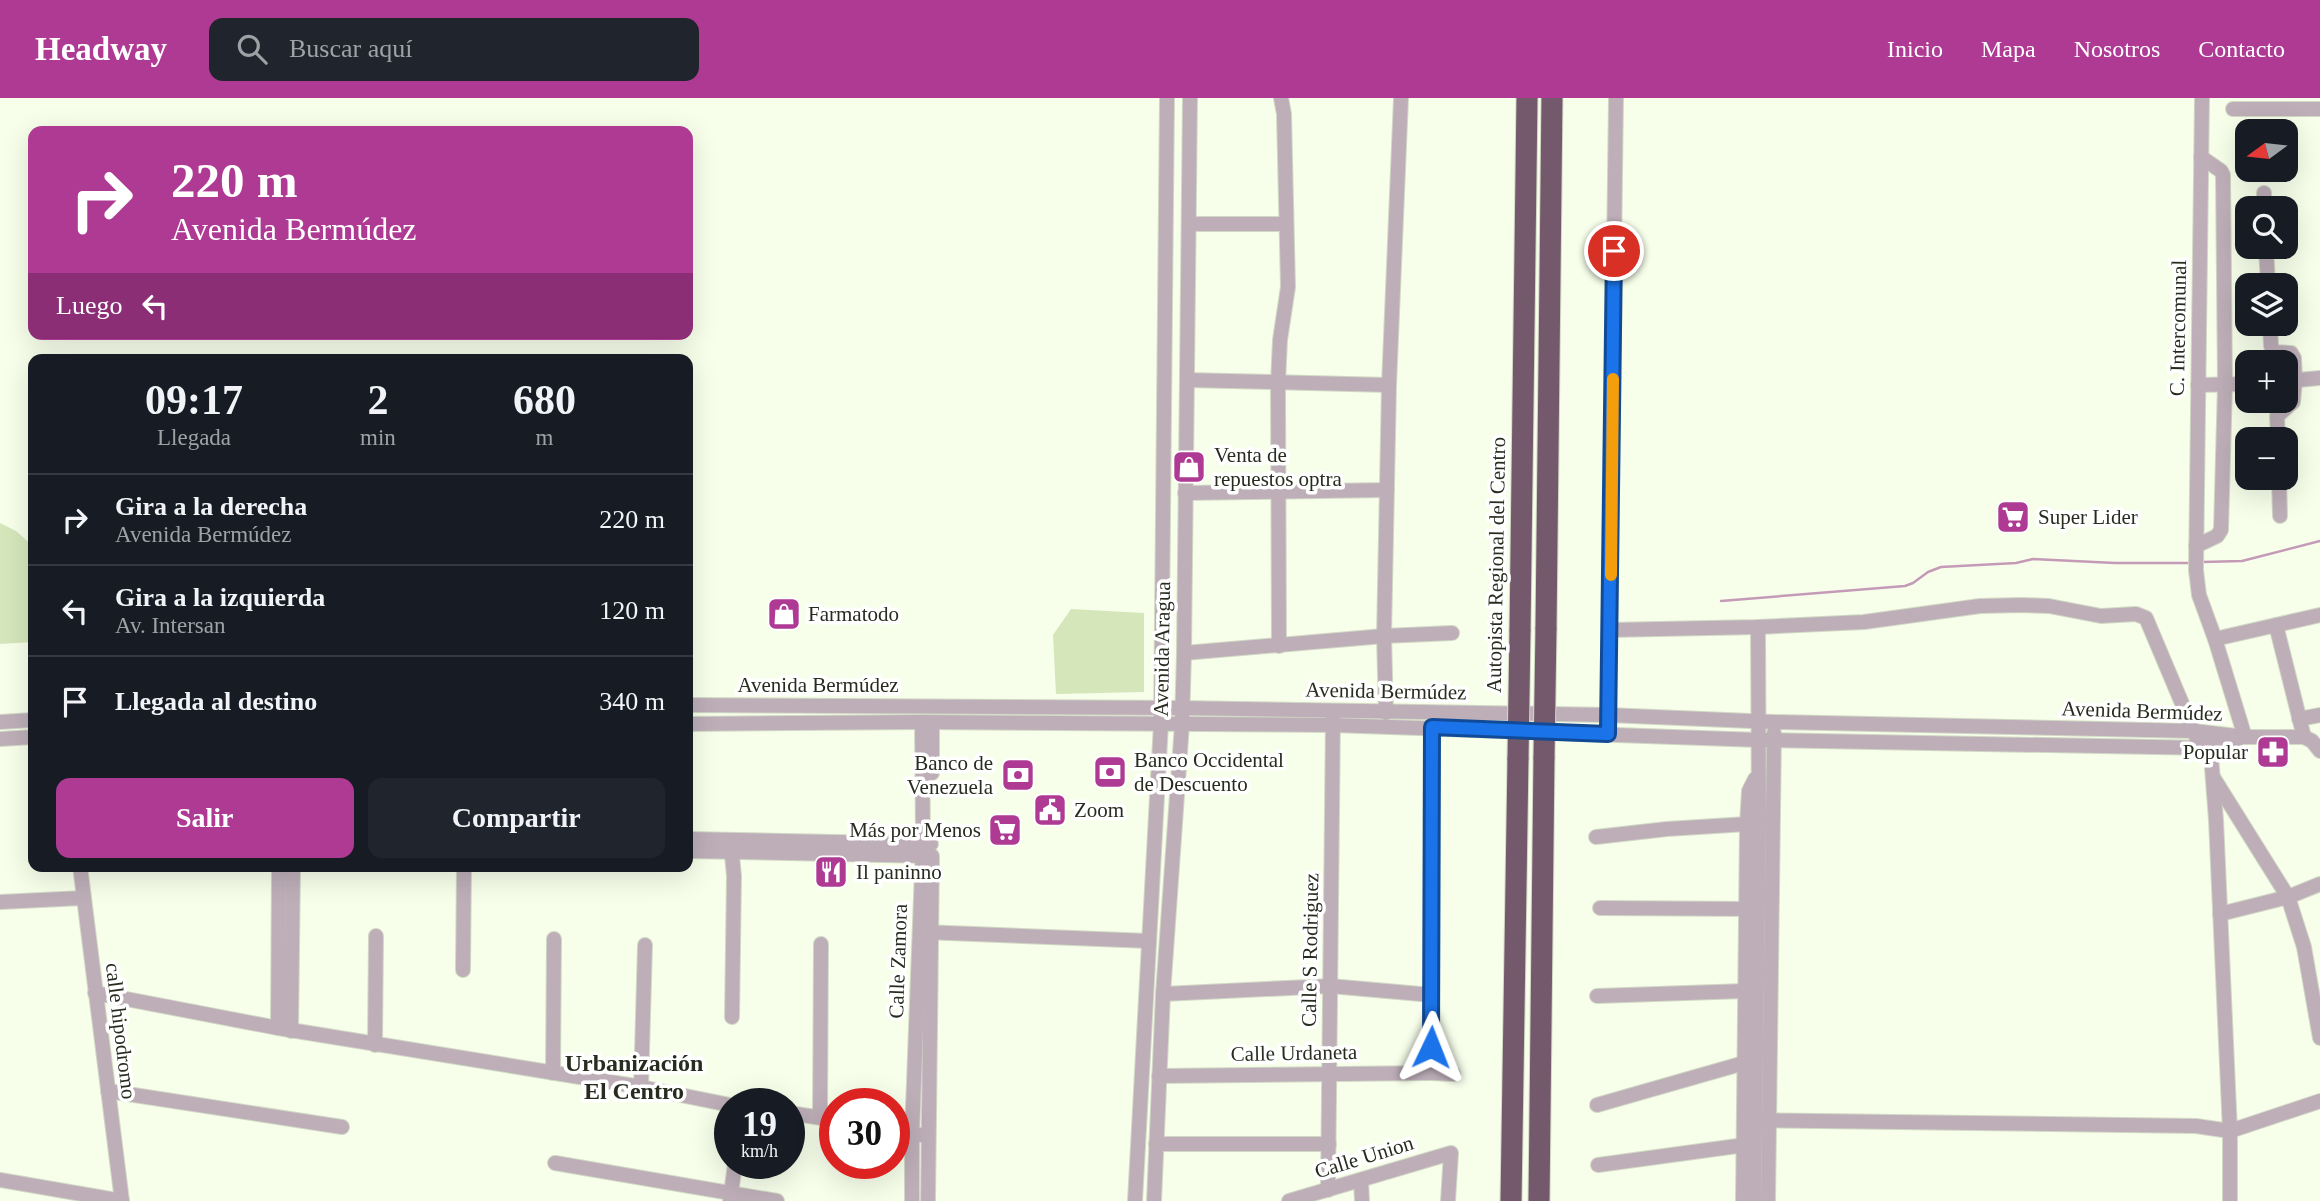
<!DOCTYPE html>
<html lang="es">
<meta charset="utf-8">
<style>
:root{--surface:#171b24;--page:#20242c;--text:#f1f3f6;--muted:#9ea1a6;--line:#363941;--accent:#ae3a93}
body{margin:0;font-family:"Times New Roman",serif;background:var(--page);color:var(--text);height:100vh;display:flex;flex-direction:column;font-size:26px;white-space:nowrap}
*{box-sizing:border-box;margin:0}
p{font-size:23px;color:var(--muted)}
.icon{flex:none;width:38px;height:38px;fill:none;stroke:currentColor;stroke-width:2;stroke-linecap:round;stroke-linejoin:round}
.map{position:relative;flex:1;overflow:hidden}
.sheet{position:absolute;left:28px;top:256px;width:665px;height:518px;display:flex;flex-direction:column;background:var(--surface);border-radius:14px;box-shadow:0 7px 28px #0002}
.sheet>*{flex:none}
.guide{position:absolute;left:28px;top:28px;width:665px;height:214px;border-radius:14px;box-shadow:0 7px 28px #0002;background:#ae3a93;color:#fff;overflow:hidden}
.needle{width:46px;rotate:255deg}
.buttons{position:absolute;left:2235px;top:21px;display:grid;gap:14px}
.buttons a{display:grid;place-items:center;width:63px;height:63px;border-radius:14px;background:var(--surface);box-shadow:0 7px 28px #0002;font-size:35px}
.speed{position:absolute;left:714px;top:990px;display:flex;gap:14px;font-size:35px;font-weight:700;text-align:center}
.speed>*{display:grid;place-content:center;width:91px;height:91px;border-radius:50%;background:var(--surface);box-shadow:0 7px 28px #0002;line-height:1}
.speed small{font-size:18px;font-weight:400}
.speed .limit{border:10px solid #d22;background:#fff;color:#111}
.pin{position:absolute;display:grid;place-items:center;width:60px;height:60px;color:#fff;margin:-30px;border:4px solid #fff;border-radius:50%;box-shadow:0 2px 7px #0007}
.me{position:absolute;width:77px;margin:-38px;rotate:2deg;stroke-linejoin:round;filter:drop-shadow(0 0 5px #0008)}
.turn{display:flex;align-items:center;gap:24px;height:147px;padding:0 28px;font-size:32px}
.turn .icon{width:91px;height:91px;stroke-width:2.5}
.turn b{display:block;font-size:49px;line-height:60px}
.then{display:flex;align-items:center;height:66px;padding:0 28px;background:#0003;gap:14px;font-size:26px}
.eta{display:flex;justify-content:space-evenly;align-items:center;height:119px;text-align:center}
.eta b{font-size:42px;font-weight:800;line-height:49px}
.action{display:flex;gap:14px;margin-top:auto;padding:14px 28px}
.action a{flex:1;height:80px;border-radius:14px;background:var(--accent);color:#fff;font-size:28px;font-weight:800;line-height:80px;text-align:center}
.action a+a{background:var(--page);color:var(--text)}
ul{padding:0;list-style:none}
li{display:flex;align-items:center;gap:21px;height:91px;padding:0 28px;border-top:2px solid var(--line)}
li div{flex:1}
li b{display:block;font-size:26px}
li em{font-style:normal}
header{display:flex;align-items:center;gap:42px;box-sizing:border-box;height:98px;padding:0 35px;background:var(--accent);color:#fff}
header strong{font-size:33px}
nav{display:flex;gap:38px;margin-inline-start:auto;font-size:24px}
.search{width:490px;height:63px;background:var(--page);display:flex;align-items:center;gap:18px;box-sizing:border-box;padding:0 24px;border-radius:14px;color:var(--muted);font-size:26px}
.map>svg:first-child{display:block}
</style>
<header>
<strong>Headway</strong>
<div class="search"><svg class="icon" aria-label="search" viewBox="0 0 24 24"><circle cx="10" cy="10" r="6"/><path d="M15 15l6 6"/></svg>Buscar aquí</div>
<nav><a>Inicio</a><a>Mapa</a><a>Nosotros</a><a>Contacto</a></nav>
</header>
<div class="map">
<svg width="2320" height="1103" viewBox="0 0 2320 1103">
<rect width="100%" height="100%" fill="#f7ffeb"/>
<g fill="#d5e6bb">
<polygon points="0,425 16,433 33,448 33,544 0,546"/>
<polygon points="1071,511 1144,515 1144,594 1056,596 1053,537"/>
</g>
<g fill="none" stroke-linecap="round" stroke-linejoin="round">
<g stroke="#c49ab7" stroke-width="2.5">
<polyline points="2202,464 2242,463 2320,443"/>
<polyline points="1721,503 1905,488 1913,485 1928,474 1941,469 2016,465 2033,461 2115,465 2191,465"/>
</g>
<defs>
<g id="minor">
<polyline points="2202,0 2196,472 2199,497 2215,541 2245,639"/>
<polyline points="2233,11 2320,11"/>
<polyline points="2264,95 2264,110"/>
<polyline points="1189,126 1285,126"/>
<polyline points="2266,149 2268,187"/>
<polyline points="2270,226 2271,248 2274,254 2291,255 2294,260 2295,282 2293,304 2277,318 2278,341"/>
<polyline points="1187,282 1389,287"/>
<polyline points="2287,283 2320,280"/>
<polyline points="2198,287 2247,286"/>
<polyline points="2279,380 2280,418"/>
<polyline points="1185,395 1387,392"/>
<polyline points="2196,448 2217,438 2221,432 2225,286 2223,77 2221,73 2201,59"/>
<polyline points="2276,527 2304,639"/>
<polyline points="1610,532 1758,529 1864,524 1980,508 2022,507 2049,508 2101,518 2136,516 2146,520 2197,641"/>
<polyline points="2215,541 2320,517"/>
<polyline points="1279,548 1278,285 1280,242 1288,189 1284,16 1281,0"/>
<polyline points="1184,555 1384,538 1452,535"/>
<polyline points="688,607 1182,610 1608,617 1774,624 2194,633 2245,639 2304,639 2312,643 2320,653"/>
<polyline points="1386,615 1384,538 1389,287 1401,0"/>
<polyline points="2299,621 2320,617"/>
<polyline points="0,624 33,622"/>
<polyline points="932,624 932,675"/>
<polyline points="1608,624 1616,0"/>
<polyline points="688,626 922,624 1333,627 1759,642 2210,650 2240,640"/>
<polyline points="1432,629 1432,897 1431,975 1453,976"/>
<polyline points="0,641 33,639"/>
<polyline points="2213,679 2288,799 2304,849 2320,940"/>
<polyline points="1596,739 1667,731 1747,726"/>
<polyline points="688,741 931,746"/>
<polyline points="731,747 734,778 732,919"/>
<polyline points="688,753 931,758"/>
<polyline points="80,768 122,1103"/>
<polyline points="0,804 83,800"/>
<polyline points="1600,810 1753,811"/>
<polyline points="2220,816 2288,799 2320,786"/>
<polyline points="923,834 1149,843"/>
<polyline points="463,872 464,768"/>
<polyline points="95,895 278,930 641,989 730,1007"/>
<polyline points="1163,896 1330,888 1432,897"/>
<polyline points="1597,898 1745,893"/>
<polyline points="278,930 279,768"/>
<polyline points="291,933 293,768"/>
<polyline points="375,947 376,838"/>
<polyline points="553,975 554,841"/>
<polyline points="1159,978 1431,975"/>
<polyline points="641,989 645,847"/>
<polyline points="108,993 342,1029"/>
<polyline points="1597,1007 1744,965"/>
<polyline points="789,1015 835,1022"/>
<polyline points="820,1019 821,846"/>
<polyline points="1744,1022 2196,1028 2230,1033 2216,722 2210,644"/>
<polyline points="894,1033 921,1037"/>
<polyline points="1156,1046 1329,1046"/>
<polyline points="555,1065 777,1103"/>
<polyline points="1598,1067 1752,1046"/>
<polyline points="0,1082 122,1103"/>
<polyline points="1361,1082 1362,1103"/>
<polyline points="1328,1092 1333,618"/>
<polyline points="730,1103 735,1066"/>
<polyline points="912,1103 912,1036 923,746 922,624"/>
<polyline points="928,1103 932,758"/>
<polyline points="1135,1103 1161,625 1167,0"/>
<polyline points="1154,1103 1163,896 1182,626 1184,555 1190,0"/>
<polyline points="1289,1103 1451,1055 1448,1103"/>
<polyline points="1743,1103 1747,726 1749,693 1755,681"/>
<polyline points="1754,1103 1759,726 1758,529"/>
<polyline points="1768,1103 1774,635"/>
<polyline points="2230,1103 2230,1033 2320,1003"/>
</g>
<g id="highway">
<polyline points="1546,531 1552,0"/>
<polyline points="1520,533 1527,0"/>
<polyline points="1511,1103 1518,660"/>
<polyline points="1539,1103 1544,659"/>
</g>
</defs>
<use href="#minor" stroke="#d2d9c6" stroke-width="16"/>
<use href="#highway" stroke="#d2d9c6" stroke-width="23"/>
<use href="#minor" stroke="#bdaeb8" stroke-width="14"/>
<use href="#highway" stroke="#74586b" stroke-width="21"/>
<defs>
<g id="highway-bridge">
<polyline points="1544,659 1546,531"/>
<polyline points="1518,660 1520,533"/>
</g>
</defs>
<use href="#highway-bridge" stroke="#d2d9c6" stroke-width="23" stroke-linecap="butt"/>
<use href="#highway-bridge" stroke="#74586b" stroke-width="21"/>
</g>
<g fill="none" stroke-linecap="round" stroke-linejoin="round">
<defs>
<polyline id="route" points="1431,949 1432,629 1608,636 1614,153"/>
</defs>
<use href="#route" stroke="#114b97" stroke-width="18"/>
<use href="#route" stroke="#1a73e8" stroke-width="12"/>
<polyline stroke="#f59e0b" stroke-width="12" points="1611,477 1613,281"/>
</g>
<defs>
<symbol id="shop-square" viewBox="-11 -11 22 22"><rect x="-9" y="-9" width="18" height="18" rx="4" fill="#ae3a93" stroke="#fff"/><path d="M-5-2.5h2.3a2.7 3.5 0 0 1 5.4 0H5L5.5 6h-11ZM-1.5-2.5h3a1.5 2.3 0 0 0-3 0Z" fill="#fff"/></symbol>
<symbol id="supermarket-square" viewBox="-11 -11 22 22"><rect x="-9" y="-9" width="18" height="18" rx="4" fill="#ae3a93" stroke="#fff"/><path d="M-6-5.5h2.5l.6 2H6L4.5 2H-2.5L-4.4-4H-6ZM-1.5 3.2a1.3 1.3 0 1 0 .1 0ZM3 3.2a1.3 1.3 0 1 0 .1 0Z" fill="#fff"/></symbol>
<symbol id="pharmacy-square" viewBox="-11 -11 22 22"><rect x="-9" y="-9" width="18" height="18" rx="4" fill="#ae3a93" stroke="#fff"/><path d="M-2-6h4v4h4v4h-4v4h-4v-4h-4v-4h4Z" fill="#fff"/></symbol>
<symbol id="bank-square" viewBox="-11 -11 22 22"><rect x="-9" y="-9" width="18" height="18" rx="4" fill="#ae3a93" stroke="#fff"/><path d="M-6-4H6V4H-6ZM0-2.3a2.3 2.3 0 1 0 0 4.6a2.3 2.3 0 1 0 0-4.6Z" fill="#fff"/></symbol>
<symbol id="civic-square" viewBox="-11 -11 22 22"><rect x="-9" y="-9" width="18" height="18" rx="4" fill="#ae3a93" stroke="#fff"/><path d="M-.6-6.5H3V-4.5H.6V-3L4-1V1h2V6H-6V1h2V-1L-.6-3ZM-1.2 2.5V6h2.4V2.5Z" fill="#fff"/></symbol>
<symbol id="restaurant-square" viewBox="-11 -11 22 22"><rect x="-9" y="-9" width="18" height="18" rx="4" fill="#ae3a93" stroke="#fff"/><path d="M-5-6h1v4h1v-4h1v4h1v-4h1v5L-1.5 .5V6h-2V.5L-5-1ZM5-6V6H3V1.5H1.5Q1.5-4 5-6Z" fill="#fff"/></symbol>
</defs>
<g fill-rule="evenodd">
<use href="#shop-square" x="1170" y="350" width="38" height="38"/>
<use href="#supermarket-square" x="1994" y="400" width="38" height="38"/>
<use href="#shop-square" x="765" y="497" width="38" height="38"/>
<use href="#pharmacy-square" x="2254" y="635" width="38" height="38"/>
<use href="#bank-square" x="1091" y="655" width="38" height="38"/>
<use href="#bank-square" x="999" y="658" width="38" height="38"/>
<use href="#civic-square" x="1031" y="693" width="38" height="38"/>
<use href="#supermarket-square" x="986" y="713" width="38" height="38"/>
<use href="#restaurant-square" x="812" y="755" width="38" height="38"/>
</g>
<g text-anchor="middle" stroke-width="7" stroke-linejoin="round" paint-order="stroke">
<g font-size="21" fill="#272c1f" stroke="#fff">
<text transform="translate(2178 230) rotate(-89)" y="7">C. Intercomunal</text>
<text transform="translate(1496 467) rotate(-89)" y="7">Autopista Regional del Centro</text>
<text transform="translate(1162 551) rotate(-89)" y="7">Avenida Aragua</text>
<text x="818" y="594">Avenida Bermúdez</text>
<text transform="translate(1386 593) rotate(1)" y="7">Avenida Bermúdez</text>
<text transform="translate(2142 613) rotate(2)" y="7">Avenida Bermúdez</text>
<text transform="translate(1310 852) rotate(-89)" y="7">Calle S Rodriguez</text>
<text transform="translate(898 863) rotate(-88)" y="7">Calle Zamora</text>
<text transform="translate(121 933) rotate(83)" y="7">calle hipodromo</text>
<text transform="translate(1294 955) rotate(-1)" y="7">Calle Urdaneta</text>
<text transform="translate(1364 1059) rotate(-17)" y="7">Calle Union</text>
</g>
<g font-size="21" fill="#272c1f" stroke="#fff" text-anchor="start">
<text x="1214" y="364">Venta de<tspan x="1214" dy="24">repuestos optra</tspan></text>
<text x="2038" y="426">Super Lider</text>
<text x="808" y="523">Farmatodo</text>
<text x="2248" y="661" text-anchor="end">Popular</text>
<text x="1134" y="669">Banco Occidental<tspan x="1134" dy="24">de Descuento</tspan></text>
<text x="993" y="672" text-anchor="end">Banco de<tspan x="993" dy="24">Venezuela</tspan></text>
<text x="1074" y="719">Zoom</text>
<text x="981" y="739" text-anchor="end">Más por Menos</text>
<text x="856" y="781">Il paninno</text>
</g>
<g font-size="24" font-weight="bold" fill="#272c1f" stroke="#fff">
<text x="634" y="973">Urbanización<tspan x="634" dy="28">El Centro</tspan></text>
</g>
</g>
</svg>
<div class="buttons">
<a><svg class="needle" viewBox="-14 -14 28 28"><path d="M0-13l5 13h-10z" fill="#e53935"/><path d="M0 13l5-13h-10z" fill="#9ea1a6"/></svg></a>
<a><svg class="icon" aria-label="search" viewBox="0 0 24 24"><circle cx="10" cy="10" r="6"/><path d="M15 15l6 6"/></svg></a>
<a><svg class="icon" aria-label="layers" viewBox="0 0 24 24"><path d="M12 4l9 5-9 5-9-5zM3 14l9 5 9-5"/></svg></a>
<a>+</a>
<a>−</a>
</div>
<div class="speed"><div>19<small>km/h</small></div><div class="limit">30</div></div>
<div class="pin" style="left:1614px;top:153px;background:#d93025"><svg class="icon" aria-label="arrive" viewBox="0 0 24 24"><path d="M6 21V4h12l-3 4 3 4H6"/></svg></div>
<svg class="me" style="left:1431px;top:949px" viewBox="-20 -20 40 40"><path d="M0-17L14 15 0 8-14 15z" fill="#1a73e8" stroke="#fff" stroke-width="4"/></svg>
<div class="guide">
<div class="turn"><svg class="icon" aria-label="right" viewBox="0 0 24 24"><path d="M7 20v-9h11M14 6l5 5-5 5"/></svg><div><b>220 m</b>Avenida Bermúdez</div></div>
<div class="then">Luego<svg class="icon" aria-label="left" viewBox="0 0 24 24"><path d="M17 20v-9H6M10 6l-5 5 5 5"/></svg></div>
</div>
<section class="sheet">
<div class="eta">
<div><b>09:17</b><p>Llegada</p></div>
<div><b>2</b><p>min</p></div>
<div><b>680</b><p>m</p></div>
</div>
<ul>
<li><svg class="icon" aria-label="right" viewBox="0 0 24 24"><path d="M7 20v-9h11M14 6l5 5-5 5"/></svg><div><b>Gira a la derecha</b><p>Avenida Bermúdez</p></div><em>220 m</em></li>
<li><svg class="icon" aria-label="left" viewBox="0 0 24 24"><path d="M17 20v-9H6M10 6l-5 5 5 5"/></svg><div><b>Gira a la izquierda</b><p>Av. Intersan</p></div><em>120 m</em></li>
<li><svg class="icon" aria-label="arrive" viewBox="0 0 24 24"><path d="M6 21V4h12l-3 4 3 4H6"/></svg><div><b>Llegada al destino</b></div><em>340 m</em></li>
</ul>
<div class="action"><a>Salir</a><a>Compartir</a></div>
</section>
</div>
